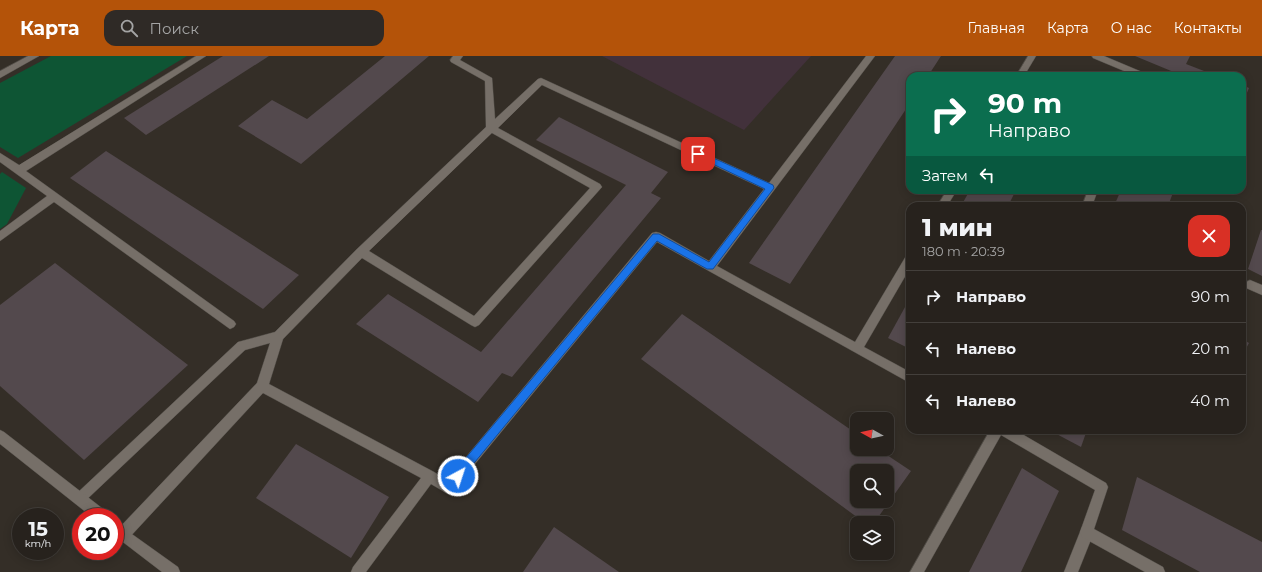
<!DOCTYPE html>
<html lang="ru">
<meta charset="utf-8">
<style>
:root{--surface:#27221d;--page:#2f2a26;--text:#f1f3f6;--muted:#a4a4a4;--line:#433f3b;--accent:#b45309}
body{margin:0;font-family:Montserrat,sans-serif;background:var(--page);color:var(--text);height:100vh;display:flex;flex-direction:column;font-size:15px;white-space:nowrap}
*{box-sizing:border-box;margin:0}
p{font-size:13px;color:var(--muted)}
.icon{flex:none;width:22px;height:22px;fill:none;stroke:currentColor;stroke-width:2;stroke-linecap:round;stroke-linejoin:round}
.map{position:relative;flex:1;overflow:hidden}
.panel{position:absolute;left:906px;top:146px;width:340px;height:232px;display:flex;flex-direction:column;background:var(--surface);border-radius:12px;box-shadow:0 2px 10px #0003,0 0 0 1px var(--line)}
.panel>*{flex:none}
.banner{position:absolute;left:906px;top:16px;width:340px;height:122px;border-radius:12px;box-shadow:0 2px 10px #0003,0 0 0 1px var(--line);background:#0b6e4f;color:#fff;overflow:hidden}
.needle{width:26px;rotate:278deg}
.tools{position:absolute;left:850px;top:356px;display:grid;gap:8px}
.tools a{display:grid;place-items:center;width:44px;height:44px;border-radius:8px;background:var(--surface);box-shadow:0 2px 10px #0003,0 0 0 1px var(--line);font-size:20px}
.speed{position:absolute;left:12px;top:452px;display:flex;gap:8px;font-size:20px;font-weight:700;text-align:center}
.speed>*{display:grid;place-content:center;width:52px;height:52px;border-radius:50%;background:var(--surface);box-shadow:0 2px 10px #0003,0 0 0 1px var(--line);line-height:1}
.speed small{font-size:10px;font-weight:400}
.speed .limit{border:6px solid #d22;background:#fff;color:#111}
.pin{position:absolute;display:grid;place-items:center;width:34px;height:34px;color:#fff;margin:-17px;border-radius:8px;box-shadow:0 2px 6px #0006}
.me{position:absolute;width:44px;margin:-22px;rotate:40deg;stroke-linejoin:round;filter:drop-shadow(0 0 3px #0008)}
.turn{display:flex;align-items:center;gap:14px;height:84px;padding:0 16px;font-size:18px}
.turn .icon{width:52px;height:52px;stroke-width:2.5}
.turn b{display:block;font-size:28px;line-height:34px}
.then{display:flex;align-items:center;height:38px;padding:0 16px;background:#0003;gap:8px;font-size:15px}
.round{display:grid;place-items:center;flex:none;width:42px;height:42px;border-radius:12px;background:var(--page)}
.head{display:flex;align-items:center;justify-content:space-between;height:68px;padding:0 16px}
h1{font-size:24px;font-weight:800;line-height:30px}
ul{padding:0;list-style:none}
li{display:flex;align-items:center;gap:12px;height:52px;padding:0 16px;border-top:1px solid var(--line)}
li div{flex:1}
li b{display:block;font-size:15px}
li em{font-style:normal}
header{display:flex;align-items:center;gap:24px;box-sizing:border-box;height:56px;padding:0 20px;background:var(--accent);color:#fff}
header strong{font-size:19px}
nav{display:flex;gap:22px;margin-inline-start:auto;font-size:14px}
.search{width:280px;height:36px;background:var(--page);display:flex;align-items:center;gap:10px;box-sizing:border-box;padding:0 14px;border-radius:12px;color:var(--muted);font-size:15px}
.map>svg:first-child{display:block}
</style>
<header>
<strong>Карта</strong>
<div class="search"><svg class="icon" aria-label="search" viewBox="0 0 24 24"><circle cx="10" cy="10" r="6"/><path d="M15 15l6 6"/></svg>Поиск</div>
<nav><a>Главная</a><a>Карта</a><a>О нас</a><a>Контакты</a></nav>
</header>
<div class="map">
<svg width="1262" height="516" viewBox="0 0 1262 516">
<rect width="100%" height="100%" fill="#342e27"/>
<polygon fill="#42313b" points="602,0 811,0 744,74"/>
<g fill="#0e5534">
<polygon points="51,0 187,0 18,102 0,91 0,27"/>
<polygon points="2,116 26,132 7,168 0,173 0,118"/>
</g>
<g fill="#53494d" fill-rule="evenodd">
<polygon points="223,0 269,0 146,79 124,62"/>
<polygon points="385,0 429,0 301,108 238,70 272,44 307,63"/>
<polygon points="895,0 941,0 928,20 910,20 910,47 790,228 749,207"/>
<polygon points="1135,0 1190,0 1186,8 1217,20 1174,20 1176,17"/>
<polygon points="1242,29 1249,32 1244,44 1242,43"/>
<polygon points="559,61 668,116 651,137 661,142 512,321 502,317 478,346 356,268 388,238 481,296 626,129 536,84"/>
<polygon points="106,95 299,219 263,253 70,122"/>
<polygon points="970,134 1016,134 1008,150 961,150"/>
<polygon points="1121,134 1174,134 1168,150 1114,150"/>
<polygon points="1261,174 1262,174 1262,220 1248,213"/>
<polygon points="55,207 188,309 84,404 0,330 0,249"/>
<polygon points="910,242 910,293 888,282"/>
<path d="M682 258 857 378V393H878L911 415 874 467H865L641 303ZM857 415H887V445H857Z"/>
<polygon points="1242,283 1249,287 1242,300"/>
<polygon points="1049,374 1087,374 1081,391"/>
<polygon points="296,388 389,441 351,502 256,442"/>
<polygon points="1022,412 1059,435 1021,516 969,516"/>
<polygon points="1137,421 1262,486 1262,516 1200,516 1122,474"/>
<polygon points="554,471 619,516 523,516"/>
</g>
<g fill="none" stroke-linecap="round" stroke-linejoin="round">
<defs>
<g id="service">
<polygon points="196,0 206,0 26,115 234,265 236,268 234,271 230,273 54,146 0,185 0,175 47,140 0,106 0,97 19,109"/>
<path d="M453 0H463L460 4 492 22 495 63 538 23 541 22 769 127 866 0H875L717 210 855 286 906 200 910 199V212L864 291 910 316V327L657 186 452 436 448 438 431 428 366 516H351L353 511 421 422 263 337 128 483 123 485 118 483 116 478 118 473 257 327 270 287 245 294 83 447 79 449 75 447 73 443 75 439 238 286 275 276 357 193 486 71 485 25 451 6 450 4ZM542 29 764 133 709 205 660 177 656 176 652 177 447 424 434 416 269 328 283 283 362 202 471 269 475 271 479 269 602 131 600 128 498 72ZM492 77 590 132 474 260 369 195Z"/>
<polygon points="1028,0 1036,0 1024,20 1016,20"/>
<polygon points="1092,0 1104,0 1142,16 1143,18 1142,20 1136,20 1093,2"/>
<polygon points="947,134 957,134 947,150 937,150"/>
<polygon points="1250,224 1262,229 1262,239 1246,232 1245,229 1246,226"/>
<polygon points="1087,469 1092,471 1094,476 1078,516 1064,516 1082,471"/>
</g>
<g id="minor">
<polygon points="28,0 39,0 0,22 0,15"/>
<polygon points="1139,15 1142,16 1142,20 1134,20 1136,16"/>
<polygon points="1088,134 1098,134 1092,150 1082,150"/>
<polygon points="0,374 4,376 107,456 108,461 92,461 0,388"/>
<polygon points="990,374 1015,374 1106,427 1108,431 1094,473 1163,511 1165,516 1145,516 1082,481 1080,476 1095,434 1001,379 924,516 910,516"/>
<polygon points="115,466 178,511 180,516 162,516 115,480"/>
</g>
</defs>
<use href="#service" stroke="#4f4b45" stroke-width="1"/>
<use href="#minor" stroke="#4f4b45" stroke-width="1"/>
<use href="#service" fill="#766f68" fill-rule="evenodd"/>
<use href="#minor" fill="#766f68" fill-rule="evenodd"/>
</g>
<polygon fill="#1a73e8" stroke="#114b97" points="698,95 773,129 774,132 713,213 707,213 657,185 461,423 458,425 454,423 452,420 454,416 653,178 659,178 709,206 765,133 696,100 695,98"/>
</svg>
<div class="tools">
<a><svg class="needle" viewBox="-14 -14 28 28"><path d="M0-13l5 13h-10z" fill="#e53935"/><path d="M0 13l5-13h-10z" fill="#a4a4a4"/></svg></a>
<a><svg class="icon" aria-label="search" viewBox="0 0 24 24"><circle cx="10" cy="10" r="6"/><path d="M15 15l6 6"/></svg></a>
<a><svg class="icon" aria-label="layers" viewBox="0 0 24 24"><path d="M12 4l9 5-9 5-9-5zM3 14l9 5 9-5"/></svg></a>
</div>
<div class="speed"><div>15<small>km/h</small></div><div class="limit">20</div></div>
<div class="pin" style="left:698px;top:98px;background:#d93025"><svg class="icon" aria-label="arrive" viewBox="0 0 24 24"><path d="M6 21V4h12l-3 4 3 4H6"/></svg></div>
<svg class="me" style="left:458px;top:420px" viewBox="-20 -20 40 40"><circle r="17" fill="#1a73e8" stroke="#fff" stroke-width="3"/><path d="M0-11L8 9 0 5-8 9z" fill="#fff"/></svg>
<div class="banner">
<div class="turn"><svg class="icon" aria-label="right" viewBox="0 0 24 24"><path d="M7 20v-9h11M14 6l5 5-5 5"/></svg><div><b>90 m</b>Направо</div></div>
<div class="then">Затем<svg class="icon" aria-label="left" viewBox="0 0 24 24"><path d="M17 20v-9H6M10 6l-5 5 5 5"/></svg></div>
</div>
<section class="panel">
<div class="head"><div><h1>1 мин</h1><p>180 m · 20:39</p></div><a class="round" style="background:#d93025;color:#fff"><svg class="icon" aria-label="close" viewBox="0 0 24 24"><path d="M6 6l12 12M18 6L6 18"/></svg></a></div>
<ul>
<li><svg class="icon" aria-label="right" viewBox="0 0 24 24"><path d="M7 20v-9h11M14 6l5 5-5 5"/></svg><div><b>Направо</b></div><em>90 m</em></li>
<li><svg class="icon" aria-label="left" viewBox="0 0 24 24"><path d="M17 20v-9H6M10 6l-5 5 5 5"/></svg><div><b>Налево</b></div><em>20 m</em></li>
<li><svg class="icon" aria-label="left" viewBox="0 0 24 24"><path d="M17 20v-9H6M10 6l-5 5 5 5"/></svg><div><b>Налево</b></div><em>40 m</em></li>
</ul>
</section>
</div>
